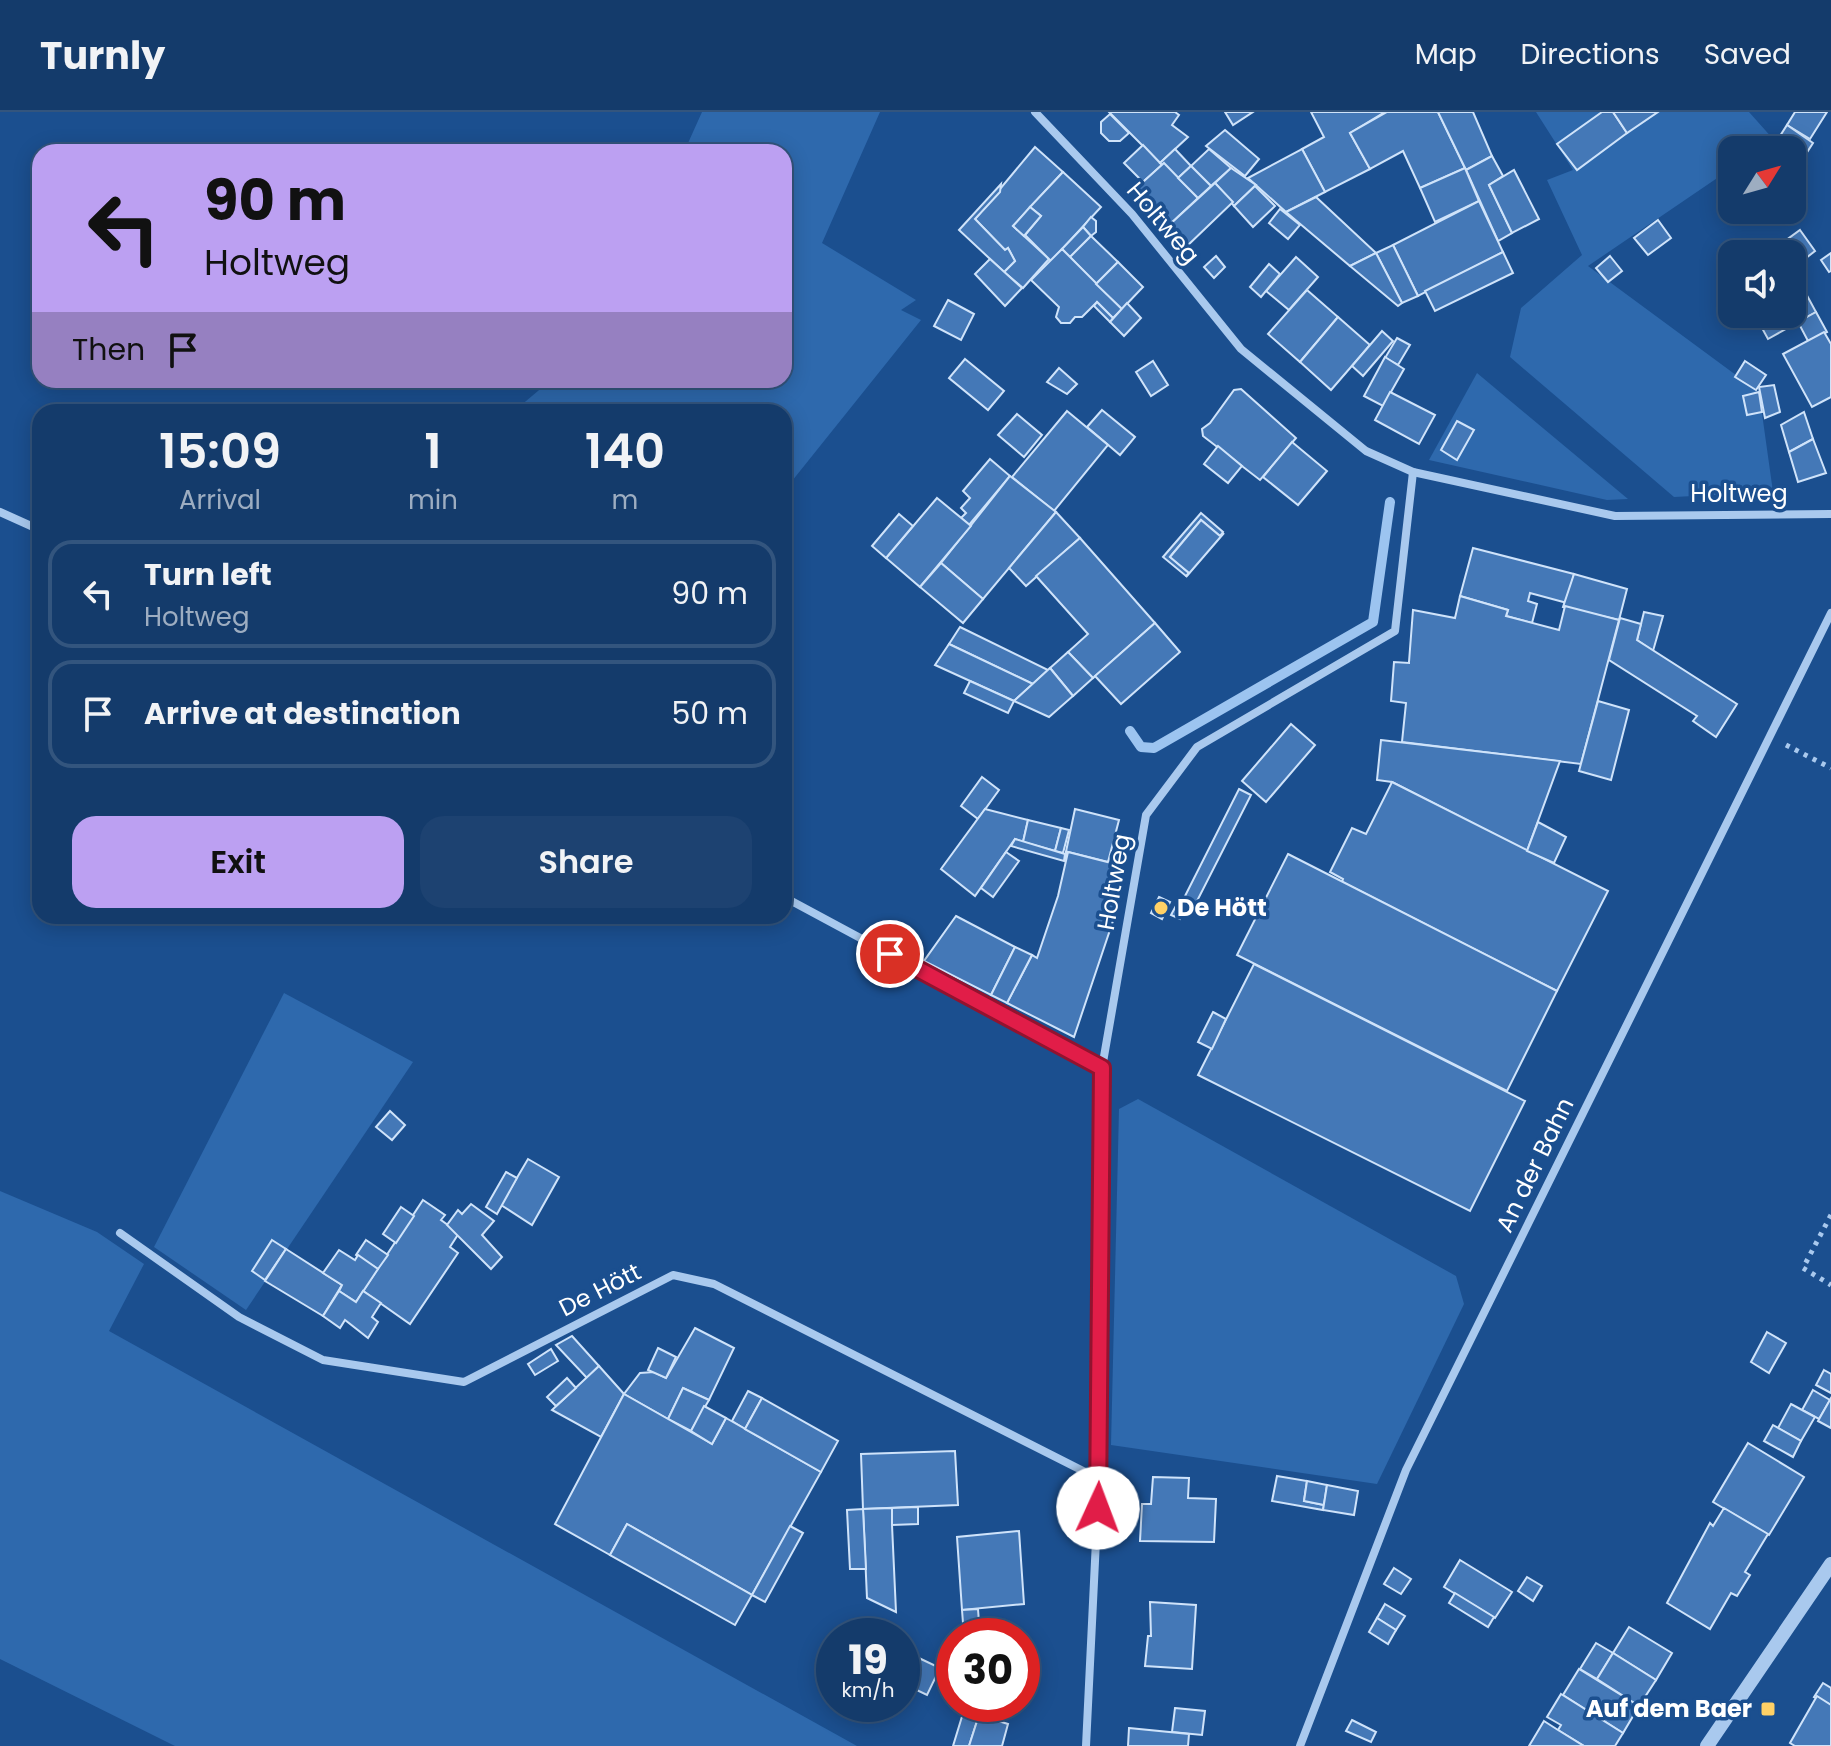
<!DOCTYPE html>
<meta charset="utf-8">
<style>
:root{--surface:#143b6b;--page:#1d4271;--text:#f1f3f6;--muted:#9dadc1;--line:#33557e;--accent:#bca0f2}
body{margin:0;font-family:Poppins,sans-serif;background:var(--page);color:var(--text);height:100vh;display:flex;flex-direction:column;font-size:30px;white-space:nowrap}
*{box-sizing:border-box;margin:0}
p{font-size:26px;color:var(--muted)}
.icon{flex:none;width:44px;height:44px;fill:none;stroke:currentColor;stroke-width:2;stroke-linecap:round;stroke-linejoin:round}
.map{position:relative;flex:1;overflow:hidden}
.side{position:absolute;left:32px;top:292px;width:760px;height:520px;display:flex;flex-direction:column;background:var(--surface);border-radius:24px;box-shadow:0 4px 20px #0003,0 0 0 2px var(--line)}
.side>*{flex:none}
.banner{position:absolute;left:32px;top:32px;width:760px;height:244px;border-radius:24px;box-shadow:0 4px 20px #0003,0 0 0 2px var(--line);background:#bca0f2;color:#111;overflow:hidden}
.needle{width:52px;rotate:53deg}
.fabs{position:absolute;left:1718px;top:24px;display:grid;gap:16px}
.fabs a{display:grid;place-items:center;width:88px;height:88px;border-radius:16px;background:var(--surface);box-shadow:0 4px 20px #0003,0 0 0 2px var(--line);font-size:40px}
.speed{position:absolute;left:816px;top:1506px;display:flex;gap:16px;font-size:40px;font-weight:700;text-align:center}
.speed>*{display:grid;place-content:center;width:104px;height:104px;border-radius:50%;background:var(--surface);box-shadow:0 4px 20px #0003,0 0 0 2px var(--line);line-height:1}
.speed small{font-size:20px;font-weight:400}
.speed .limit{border:12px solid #d22;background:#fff;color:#111}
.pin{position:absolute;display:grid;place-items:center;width:68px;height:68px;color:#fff;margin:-34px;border:4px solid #fff;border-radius:50%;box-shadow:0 2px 8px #0007}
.me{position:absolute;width:88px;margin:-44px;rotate:2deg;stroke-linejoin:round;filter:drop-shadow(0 0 6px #0008)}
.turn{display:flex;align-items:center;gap:28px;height:168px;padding:0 40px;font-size:36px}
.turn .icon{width:104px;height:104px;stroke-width:2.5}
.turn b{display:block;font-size:56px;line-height:68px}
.then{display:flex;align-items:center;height:76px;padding:0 40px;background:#0003;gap:16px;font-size:30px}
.eta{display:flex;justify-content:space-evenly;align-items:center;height:136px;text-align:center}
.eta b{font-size:48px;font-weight:600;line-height:56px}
.primary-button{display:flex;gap:16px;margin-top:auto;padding:16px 40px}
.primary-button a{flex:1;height:92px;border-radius:24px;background:var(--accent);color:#111;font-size:32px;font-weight:600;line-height:92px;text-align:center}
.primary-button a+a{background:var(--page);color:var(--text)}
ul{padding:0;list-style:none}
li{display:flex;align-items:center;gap:24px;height:108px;margin:0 16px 12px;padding:0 24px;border:4px solid var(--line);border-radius:24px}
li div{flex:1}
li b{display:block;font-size:30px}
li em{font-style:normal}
header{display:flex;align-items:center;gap:48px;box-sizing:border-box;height:112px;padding:0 40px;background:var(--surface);border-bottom:2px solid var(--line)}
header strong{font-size:38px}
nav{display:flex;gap:44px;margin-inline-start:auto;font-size:28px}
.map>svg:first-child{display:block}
</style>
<header>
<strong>Turnly</strong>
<nav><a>Map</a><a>Directions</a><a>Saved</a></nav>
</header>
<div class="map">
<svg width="1831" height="1634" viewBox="0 0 1831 1634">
<rect width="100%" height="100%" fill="#1b4f8f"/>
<g fill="#2e69ad">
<polygon points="702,0 880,0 822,131 916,188 901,198 921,208 784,379 784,300 513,300 551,268 784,268 784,40 684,40"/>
<polygon points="1536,0 1749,0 1774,28 1759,38 1732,38 1732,56 1588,154 1759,280 1773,380 1674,385 1510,245 1521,196 1582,143 1547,68 1573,58"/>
<polygon points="1477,261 1628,387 1607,388 1429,348"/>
<polygon points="284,881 413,950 246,1198 154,1135"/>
<polygon points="1138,987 1456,1164 1464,1192 1377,1372 1111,1333 1119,997"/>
<polygon points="0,1079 97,1120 144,1152 109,1219 857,1634 175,1634 0,1547"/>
</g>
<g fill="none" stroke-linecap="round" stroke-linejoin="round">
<polyline stroke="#9cc4f0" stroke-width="10" points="1130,619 1141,635 1154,636 1373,510 1390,390"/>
</g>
<g fill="#4478b7" stroke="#cfe3fa" stroke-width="2">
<polygon points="1109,0 1175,0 1179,3 1172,13 1188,25 1160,51"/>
<polygon points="1225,0 1253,0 1233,13"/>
<polygon points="1311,0 1385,0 1350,21 1370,57 1325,80 1302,37 1324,25"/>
<polygon points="1438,0 1465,56 1420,76 1403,39 1370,57 1350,21 1387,0"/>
<polygon points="1438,0 1473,0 1492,44 1466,58"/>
<polygon points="1602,0 1613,0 1627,21 1577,58 1557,32"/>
<polygon points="1613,0 1658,0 1627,21"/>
<polygon points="1795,0 1827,0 1810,27 1787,13"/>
<polygon points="1110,2 1129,21 1120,29 1109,29 1101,21 1101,10"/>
<polygon points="1787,13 1813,31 1802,48 1780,24"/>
<polygon points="1225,18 1259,47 1245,64 1206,34"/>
<polygon points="1143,33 1162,53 1143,70 1124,51"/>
<polygon points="1035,35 1063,60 1013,114 1049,147 1023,176 1004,160 1015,149 1008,136 1005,138 975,107"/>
<polygon points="1175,37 1191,54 1178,66 1160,51"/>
<polygon points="1209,37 1231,56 1211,74 1191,54"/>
<polygon points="1302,37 1325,80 1286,100 1248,66"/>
<polygon points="1492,44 1503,64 1489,73 1512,121 1498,129 1466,58"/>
<polygon points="1164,51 1198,86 1167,115 1133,79"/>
<polygon points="1191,54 1211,74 1198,86 1178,66"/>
<polygon points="1231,56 1256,73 1234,94 1215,71"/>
<polygon points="1465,56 1479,89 1435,110 1420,76"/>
<polygon points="1514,58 1539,107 1512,121 1489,73"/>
<polygon points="1063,60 1101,95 1051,149 1025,123 1041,104 1030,95"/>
<polygon points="1215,71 1233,90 1186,135 1167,115"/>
<polygon points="1001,72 1000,80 975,107 1005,138 1008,136 1015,149 1004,160 959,118"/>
<polygon points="1255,74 1275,94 1253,115 1234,94"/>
<polygon points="1316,85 1376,141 1350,154 1286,100"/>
<polygon points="1479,89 1503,140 1418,184 1393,133"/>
<polygon points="1030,95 1041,104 1024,124 1013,114"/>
<polygon points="1280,97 1300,113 1288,127 1269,111"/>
<polygon points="1091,105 1096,109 1096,120 1091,124 1083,115"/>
<polygon points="1658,108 1671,126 1648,143 1634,126"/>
<polygon points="1083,115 1091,124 1070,145 1062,137"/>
<polygon points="1800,118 1815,139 1792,157 1792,142 1778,142 1774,137"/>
<polygon points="1091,124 1118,150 1096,172 1070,145"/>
<polygon points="1393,133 1418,184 1402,191 1376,141"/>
<polygon points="1062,137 1122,197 1113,206 1097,190 1082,205 1075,205 1070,211 1061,211 1056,205 1059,195 1031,168"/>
<polygon points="1503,140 1513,161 1435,199 1425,179"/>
<polygon points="1376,141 1402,191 1398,194 1350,154"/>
<polygon points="1831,141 1831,159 1829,160 1821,148"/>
<polygon points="1216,144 1225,155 1214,166 1204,155"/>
<polygon points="1610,144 1622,159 1608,170 1596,156"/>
<polygon points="1296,145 1318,165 1289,198 1266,179"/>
<polygon points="990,147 1022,176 1005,194 975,162"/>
<polygon points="1118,150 1143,175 1122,197 1096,172"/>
<polygon points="1269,152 1280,162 1261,185 1250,175"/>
<polygon points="1307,178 1338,205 1300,250 1268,222"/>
<polygon points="1804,178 1816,200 1768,227 1756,205 1792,202 1792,184"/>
<polygon points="948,188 974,202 961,228 934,214"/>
<polygon points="1097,190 1113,206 1110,210 1094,194"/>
<polygon points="1127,191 1141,206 1124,224 1110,210"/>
<polygon points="1816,200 1827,220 1808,229 1798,210"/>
<polygon points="1338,205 1370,233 1331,278 1300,250"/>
<polygon points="1382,219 1393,229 1363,264 1352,254"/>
<polygon points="1824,220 1831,232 1831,285 1812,295 1783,242"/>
<polygon points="1397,226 1410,233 1398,253 1385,246"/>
<polygon points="1385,245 1404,257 1383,294 1364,284"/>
<polygon points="965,247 1004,279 988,298 949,266"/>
<polygon points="1153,249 1168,273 1151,284 1136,260"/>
<polygon points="1745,249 1766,263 1756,278 1735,265"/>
<polygon points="1059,256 1077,272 1067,282 1047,270"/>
<polygon points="1774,273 1780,300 1765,306 1759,275"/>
<polygon points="1241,277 1296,326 1260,368 1203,324 1202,317 1210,311 1234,278"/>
<polygon points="1390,280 1435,303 1419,332 1375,308"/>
<polygon points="1759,280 1762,300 1747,303 1743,284"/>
<polygon points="1102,298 1135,325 1120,343 1087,315"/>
<polygon points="1067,299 1108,333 1054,399 1012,365"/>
<polygon points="1804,300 1813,327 1789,340 1781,313"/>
<polygon points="1017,302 1042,323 1024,345 998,323"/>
<polygon points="1457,309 1474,318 1457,348 1441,338"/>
<polygon points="1813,327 1826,361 1798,370 1789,340"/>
<polygon points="1292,330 1327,359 1298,393 1263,365"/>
<polygon points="1218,334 1242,354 1228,371 1204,352"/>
<polygon points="990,347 1010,364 969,413 961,406 966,401 961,396 970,386 963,379"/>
<polygon points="1010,364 1056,400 983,487 941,451"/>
<polygon points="937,386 971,414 920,475 886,446"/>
<polygon points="1056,400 1080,426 1026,474 1009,456"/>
<polygon points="1201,401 1223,420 1220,424 1201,408 1170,445 1189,461 1186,464 1163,445"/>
<polygon points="899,402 913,414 886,446 872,434"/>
<polygon points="1201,408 1220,424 1224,421 1186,465 1189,461 1170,445"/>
<polygon points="1080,426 1155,511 1093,566 1068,540 1088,522 1036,464"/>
<polygon points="1473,436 1574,462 1567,491 1530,481 1528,489 1537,492 1532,511 1506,504 1508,498 1460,484"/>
<polygon points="941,451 983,487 963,511 920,475"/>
<polygon points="1574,462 1627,477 1619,508 1563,495"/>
<polygon points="1460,484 1508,498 1506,504 1559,518 1565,494 1619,508 1581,652 1402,630 1406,591 1391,589 1394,550 1409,551 1409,550 1413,498 1455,506"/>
<polygon points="1644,500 1663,504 1653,539 1637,528"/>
<polygon points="1620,506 1641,512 1637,528 1737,592 1716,625 1693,609 1697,604 1609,548"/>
<polygon points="1155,511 1180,540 1121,592 1095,564"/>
<polygon points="960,515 1048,558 1033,572 949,532"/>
<polygon points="949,532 1033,572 1014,589 935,553"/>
<polygon points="1068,540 1093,566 1073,584 1050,556"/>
<polygon points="1050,556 1073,584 1049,605 1014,589"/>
<polygon points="970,569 1014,589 1008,601 964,581"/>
<polygon points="1598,589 1629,598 1611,668 1579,659"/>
<polygon points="1291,612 1315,633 1266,690 1242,669"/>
<polygon points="1381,628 1560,649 1527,739 1392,670 1377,668"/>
<polygon points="982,665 999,678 978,707 961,694"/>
<polygon points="1392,670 1608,779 1557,879 1342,770 1343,767 1330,760 1352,716 1366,722"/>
<polygon points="1239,677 1251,683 1194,795 1182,790"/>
<polygon points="985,697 1028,708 1023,730 1015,727 975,784 941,757"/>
<polygon points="1075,697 1119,708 1108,750 1068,740 1064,749"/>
<polygon points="1028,708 1061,716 1055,739 1023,730"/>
<polygon points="1538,710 1566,725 1554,751 1527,739"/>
<polygon points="1061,716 1069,718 1063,741 1055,739"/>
<polygon points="1015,727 1065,742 1064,749 1011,734"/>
<polygon points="1006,740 1019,749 993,785 981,776"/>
<polygon points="1068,740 1123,754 1115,803 1074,925 1007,891 1032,843 1037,846 1058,784"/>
<polygon points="1288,742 1557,879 1507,979 1237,843"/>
<polygon points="1159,785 1170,790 1162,807 1151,801"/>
<polygon points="1178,790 1186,794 1180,807 1171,803"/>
<polygon points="956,804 1015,835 991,883 924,849"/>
<polygon points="1015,835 1032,843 1007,891 991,883"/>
<polygon points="1254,852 1525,989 1470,1099 1198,963"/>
<polygon points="1213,900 1226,907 1212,937 1198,930"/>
<polygon points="390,999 405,1013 392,1028 376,1015"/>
<polygon points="528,1047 559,1065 532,1113 501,1093"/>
<polygon points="506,1060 517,1066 497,1102 486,1095"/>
<polygon points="423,1088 445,1103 441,1108 459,1121 450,1135 458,1141 410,1212 363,1179"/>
<polygon points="471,1092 494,1109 482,1123 502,1145 491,1157 447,1113 458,1098 462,1102"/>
<polygon points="401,1095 414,1104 396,1131 383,1122"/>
<polygon points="272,1128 286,1137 265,1168 252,1159"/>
<polygon points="366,1128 388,1143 378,1157 356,1143"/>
<polygon points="286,1137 342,1173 323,1204 265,1169"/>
<polygon points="339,1138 355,1148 358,1143 378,1157 356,1190 339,1179 342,1173 323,1161"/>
<polygon points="339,1179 356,1190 363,1179 381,1191 372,1205 378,1210 368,1226 345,1208 340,1216 323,1204"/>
<polygon points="695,1216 734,1236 709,1288 683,1276 668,1307 624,1282 640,1261 654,1260 666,1266"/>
<polygon points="1767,1220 1786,1231 1769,1261 1751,1250"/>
<polygon points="572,1224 599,1254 587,1266 556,1233"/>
<polygon points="658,1236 676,1245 666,1266 648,1258"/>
<polygon points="551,1237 558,1249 535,1263 528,1252"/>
<polygon points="599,1254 624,1282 601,1325 552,1298"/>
<polygon points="1824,1258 1831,1262 1831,1281 1816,1273"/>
<polygon points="567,1266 576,1276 556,1294 547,1285"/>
<polygon points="683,1276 709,1288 691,1319 668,1307"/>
<polygon points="1813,1278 1830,1288 1819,1307 1802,1298"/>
<polygon points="748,1279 762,1286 745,1317 732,1309"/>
<polygon points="624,1282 712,1332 726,1306 821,1360 752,1483 627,1412 610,1443 555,1412"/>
<polygon points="762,1286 838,1329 821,1360 745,1317"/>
<polygon points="1831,1286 1831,1316 1818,1309"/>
<polygon points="1791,1292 1815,1305 1801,1329 1778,1316"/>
<polygon points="704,1294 726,1306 712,1332 691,1319"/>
<polygon points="1773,1313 1801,1329 1793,1345 1764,1329"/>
<polygon points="1748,1331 1804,1365 1769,1423 1713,1390"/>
<polygon points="955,1339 958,1393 863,1397 861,1342"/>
<polygon points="1277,1364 1307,1369 1304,1389 1324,1393 1323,1398 1272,1389"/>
<polygon points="1153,1365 1189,1366 1188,1386 1216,1387 1214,1430 1140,1429 1142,1392 1151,1392"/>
<polygon points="1307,1369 1327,1373 1324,1393 1304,1389"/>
<polygon points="1327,1373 1358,1379 1354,1403 1323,1398"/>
<polygon points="918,1395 918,1412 892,1413 892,1396"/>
<polygon points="892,1396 892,1413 896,1500 867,1486 863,1397"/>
<polygon points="1724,1396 1768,1422 1745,1460 1750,1463 1737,1484 1731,1481 1710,1517 1667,1491 1710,1411 1713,1414"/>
<polygon points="863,1397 866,1457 850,1457 847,1398"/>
<polygon points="627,1412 752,1483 735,1513 610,1443"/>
<polygon points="790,1414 803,1421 765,1490 752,1483"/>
<polygon points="1019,1419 1024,1492 962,1498 957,1425"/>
<polygon points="1460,1448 1512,1480 1495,1506 1444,1475"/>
<polygon points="1394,1456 1411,1467 1401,1482 1384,1472"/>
<polygon points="1527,1465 1542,1474 1533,1489 1518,1479"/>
<polygon points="1455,1481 1494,1505 1488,1515 1449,1491"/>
<polygon points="1150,1490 1196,1493 1192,1557 1145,1554 1148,1524 1151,1524"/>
<polygon points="1385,1492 1405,1504 1396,1518 1377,1506"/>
<polygon points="978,1497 980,1524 964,1524 962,1498"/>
<polygon points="1377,1506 1396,1518 1388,1532 1369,1520"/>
<polygon points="1629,1515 1672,1541 1656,1568 1613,1541"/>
<polygon points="1596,1531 1613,1541 1597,1567 1580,1557"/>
<polygon points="902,1538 940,1556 927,1583 902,1571"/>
<polygon points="1613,1541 1656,1568 1639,1594 1597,1567"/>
<polygon points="1579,1557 1639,1594 1623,1621 1563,1583"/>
<polygon points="1823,1571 1831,1576 1831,1593 1814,1585"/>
<polygon points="1561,1582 1623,1621 1615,1634 1584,1634 1558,1618 1561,1613 1547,1605"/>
<polygon points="1817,1584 1831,1593 1831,1634 1795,1634 1790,1631"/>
<polygon points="1175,1596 1205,1599 1202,1623 1172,1620"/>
<polygon points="964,1598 979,1603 969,1634 953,1634"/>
<polygon points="979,1603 1008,1612 1002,1634 969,1634"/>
<polygon points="1352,1608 1376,1620 1371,1630 1346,1619"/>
<polygon points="1544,1609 1558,1618 1584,1634 1529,1634"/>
<polygon points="1129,1616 1189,1622 1188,1634 1128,1634"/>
</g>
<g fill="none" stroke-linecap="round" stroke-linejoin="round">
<g stroke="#a9c9ee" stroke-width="5" stroke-dasharray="4 6" stroke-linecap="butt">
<polyline points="1786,633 1831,656"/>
<polyline points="1831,1103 1803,1156 1831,1173"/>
</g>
<g stroke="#a9c9ee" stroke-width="8">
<polyline points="1035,0 1132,102 1241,237 1366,339 1413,360 1615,404 1831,402"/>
<polyline points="0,400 40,418"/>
<polyline points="784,785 1102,956"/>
<polyline points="120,1121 239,1205 323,1248 464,1270 673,1163 714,1172 1099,1367"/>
<polyline points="1086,1634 1099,1367 1102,956 1146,703 1197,635 1395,519 1413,360"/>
<polyline points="1300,1634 1406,1358 1831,501"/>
</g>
<polyline stroke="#a9c9ee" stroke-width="14" points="1707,1634 1831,1452"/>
</g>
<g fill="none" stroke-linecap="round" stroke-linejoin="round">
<defs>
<polyline id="route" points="890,842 1102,956 1098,1396"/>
</defs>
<use href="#route" stroke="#92132f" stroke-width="20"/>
<use href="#route" stroke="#e11d48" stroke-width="14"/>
</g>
<g fill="#ffd166" stroke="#1b4f8f" stroke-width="3">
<circle cx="1161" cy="796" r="8"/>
<rect x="1760" y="1589" width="16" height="16" rx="4"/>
</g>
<g text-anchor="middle" stroke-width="7" stroke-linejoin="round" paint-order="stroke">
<g font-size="24" fill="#fff" stroke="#1b4f8f">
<text transform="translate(1163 111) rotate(50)" y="8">Holtweg</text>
<text x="1739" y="390">Holtweg</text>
<text transform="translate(1114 770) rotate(-80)" y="8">Holtweg</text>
<text transform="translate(1535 1053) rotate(-64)" y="8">An der Bahn</text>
<text transform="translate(600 1178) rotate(-27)" y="8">De Hött</text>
</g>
<g font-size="24" font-weight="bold" fill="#fff" stroke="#1b4f8f" text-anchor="start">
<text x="1177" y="804">De Hött</text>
<text x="1752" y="1605" text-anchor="end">Auf dem Baer</text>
</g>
</g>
</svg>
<div class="fabs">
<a><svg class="needle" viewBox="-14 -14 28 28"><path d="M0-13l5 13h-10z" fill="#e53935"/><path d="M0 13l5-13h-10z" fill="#9dadc1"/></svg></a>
<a><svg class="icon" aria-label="sound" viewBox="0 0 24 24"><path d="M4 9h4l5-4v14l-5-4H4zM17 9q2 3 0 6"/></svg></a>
</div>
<div class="speed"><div>19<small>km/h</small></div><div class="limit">30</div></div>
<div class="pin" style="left:890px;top:842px;background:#d93025"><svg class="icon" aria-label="arrive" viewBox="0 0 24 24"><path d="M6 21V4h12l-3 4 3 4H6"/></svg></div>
<svg class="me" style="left:1098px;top:1396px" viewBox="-20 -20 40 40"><circle r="19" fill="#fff"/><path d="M0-13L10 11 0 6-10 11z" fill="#e11d48"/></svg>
<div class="banner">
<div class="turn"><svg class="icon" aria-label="left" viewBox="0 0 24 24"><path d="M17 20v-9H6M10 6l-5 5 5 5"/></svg><div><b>90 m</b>Holtweg</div></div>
<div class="then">Then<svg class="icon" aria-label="arrive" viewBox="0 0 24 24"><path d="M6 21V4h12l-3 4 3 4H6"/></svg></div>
</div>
<section class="side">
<div class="eta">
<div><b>15:09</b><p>Arrival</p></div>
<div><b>1</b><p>min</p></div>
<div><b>140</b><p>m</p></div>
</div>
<ul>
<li><svg class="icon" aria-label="left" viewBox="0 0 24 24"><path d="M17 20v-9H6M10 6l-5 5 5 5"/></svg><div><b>Turn left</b><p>Holtweg</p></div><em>90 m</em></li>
<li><svg class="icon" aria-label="arrive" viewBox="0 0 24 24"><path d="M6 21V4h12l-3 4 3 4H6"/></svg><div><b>Arrive at destination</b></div><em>50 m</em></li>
</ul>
<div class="primary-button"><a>Exit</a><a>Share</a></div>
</section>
</div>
